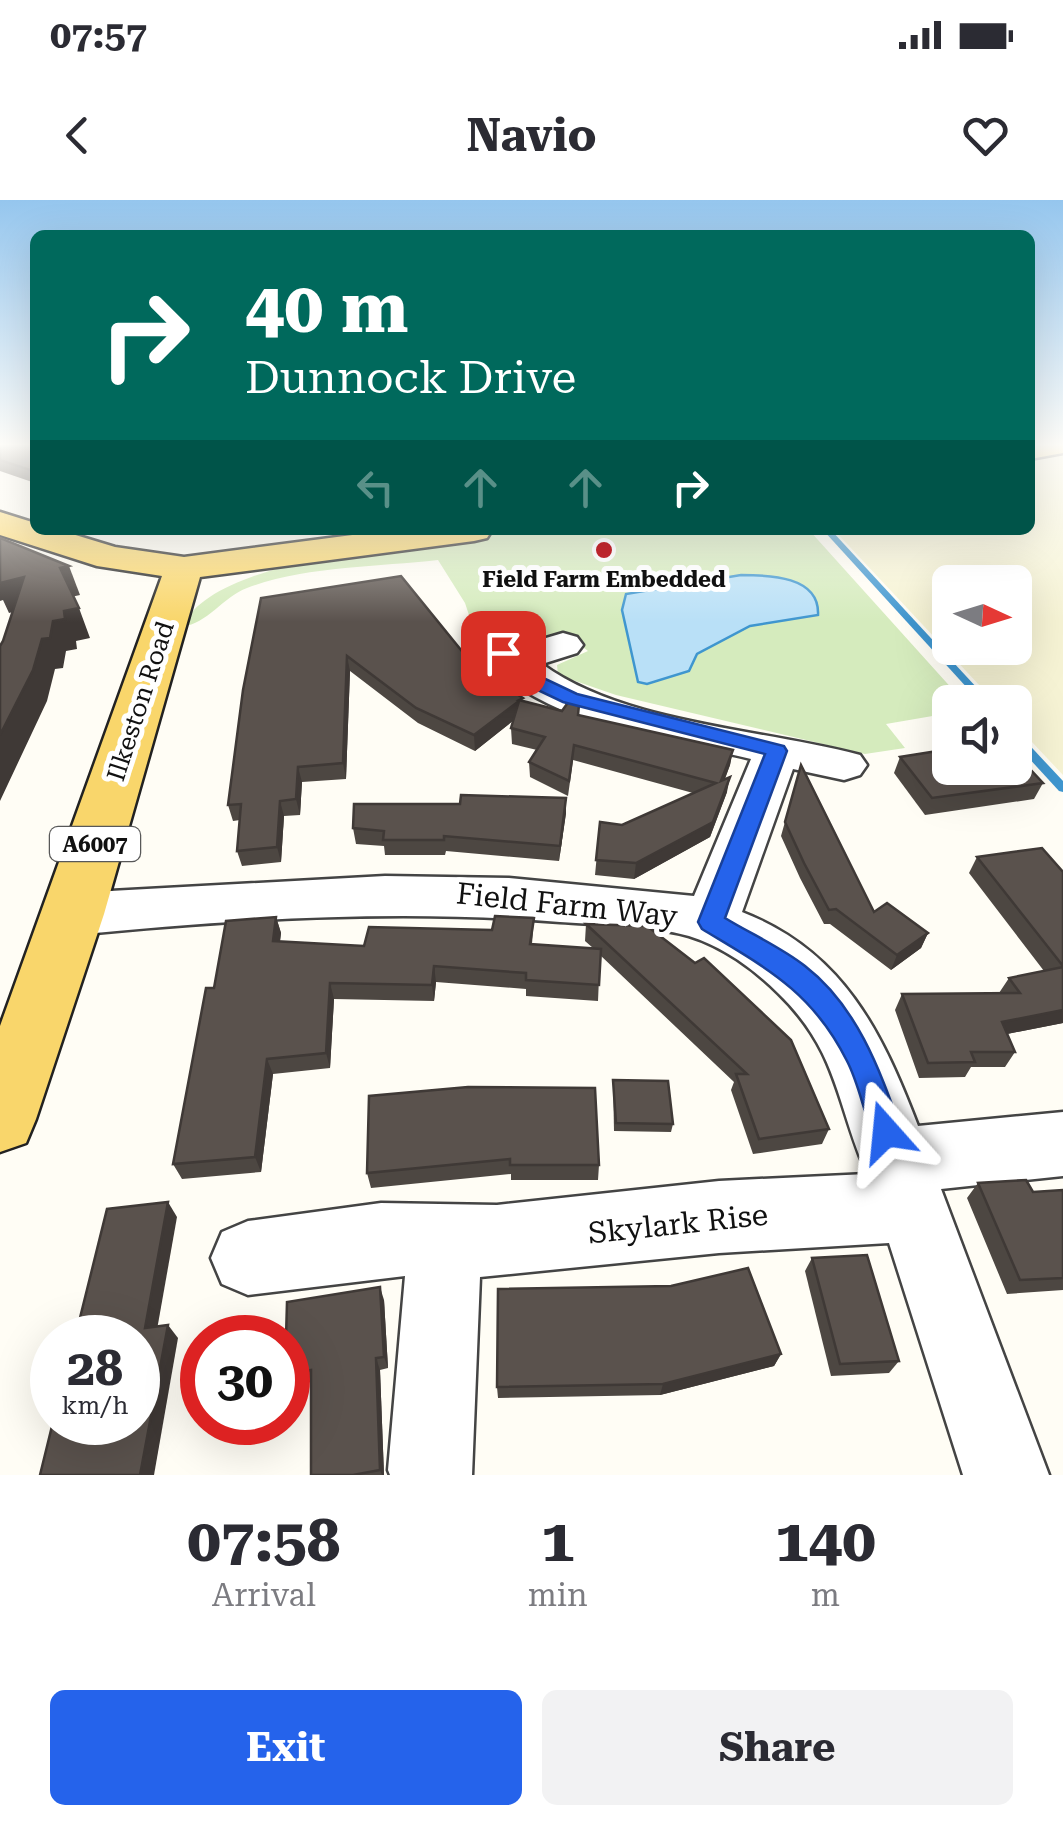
<!DOCTYPE html>
<style>
:root{--surface:#fff;--page:#f2f2f3;--text:#2b2b33;--muted:#7c7c81;--accent:#2563eb}
body{margin:0;font-family:"Roboto Serif",serif;background:var(--page);color:var(--text);height:100vh;display:flex;flex-direction:column;font-size:38px;white-space:nowrap}
*{box-sizing:border-box;margin:0}
p{font-size:32px;color:var(--muted)}
.icon{flex:none;width:55px;height:55px;fill:none;stroke:currentColor;stroke-width:2;stroke-linecap:round;stroke-linejoin:round}
.map{position:relative;height:1275px;overflow:hidden}
.panel{display:flex;flex-direction:column;background:var(--surface);flex:1}
.panel>*{flex:none}
.banner{position:absolute;left:30px;top:30px;width:1005px;height:305px;border-radius:15px;box-shadow:0 10px 40px #0002;background:#00695c;color:#fff;overflow:hidden}
.needle{width:65px;rotate:94deg}
.buttons{position:absolute;left:932px;top:365px;display:grid;gap:20px}
.buttons a{display:grid;place-items:center;width:100px;height:100px;border-radius:15px;background:var(--surface);box-shadow:0 10px 40px #0002;font-size:50px}
.speed{position:absolute;left:30px;top:1115px;display:flex;gap:20px;font-size:50px;font-weight:700;text-align:center}
.speed>*{display:grid;place-content:center;width:130px;height:130px;border-radius:50%;background:var(--surface);box-shadow:0 10px 40px #0002;line-height:1}
.speed small{font-size:25px;font-weight:400}
.speed .limit{border:15px solid #d22;background:#fff;color:#111}
.pin{position:absolute;display:grid;place-items:center;width:85px;height:85px;color:#fff;margin:-42px;border-radius:20px;box-shadow:0 5px 15px #0006}
.me{position:absolute;width:110px;margin:-55px;rotate:342deg;stroke-linejoin:round;filter:drop-shadow(0 0 8px #0008)}
.turn{display:flex;align-items:center;gap:35px;height:210px;padding:0 50px;font-size:45px}
.turn .icon{width:130px;height:130px;stroke-width:2.5}
.turn b{display:block;font-size:70px;line-height:85px}
.lanes{display:flex;align-items:center;height:95px;padding:0 50px;background:#0003;justify-content:center;gap:50px;direction:ltr}
.lanes .off{opacity:.35}
.eta{display:flex;justify-content:space-evenly;align-items:center;height:170px;text-align:center}
.eta b{font-size:60px;font-weight:700;line-height:70px}
.action{display:flex;gap:20px;margin-top:auto;padding:20px 50px}
.action a{flex:1;height:115px;border-radius:15px;background:var(--accent);color:#fff;font-size:40px;font-weight:700;line-height:115px;text-align:center}
.action a+a{background:var(--page);color:var(--text)}
.status{display:flex;justify-content:space-between;align-items:center;height:70px;padding:0 50px;background:var(--surface);direction:ltr}
.status svg{height:28px;fill:currentColor}
header{display:flex;justify-content:space-between;align-items:center;height:130px;padding:0 50px;background:var(--surface);font-size:45px;font-weight:700}
.map>svg:first-child{display:block}
</style>
<div class="status"><b>07:57</b><svg viewBox="0 0 49 12"><path d="M0 12V9h3v3zM5 12V6h3v6zM10 12V3h3v9zM15 12V0h3v12zM26 1h20v11H26zM47 4h2v5h-2z"/></svg></div>
<header><svg class="icon" aria-label="back" viewBox="0 0 24 24"><path d="M15 5l-7 7 7 7"/></svg>Navio<svg class="icon" aria-label="heart" viewBox="0 0 24 24"><path d="M12 20l-8-8c-3-5 5-10 8-4 3-6 11-1 8 4z"/></svg></header>
<div class="map">
<svg width="1063" height="1275" viewBox="0 0 1063 1275">
<rect width="100%" height="100%" fill="#fffdf5"/>
<path fill="#f6f3d4" fill-rule="evenodd" d="M1063 255V575L1015 524V502H995L834 330H1030V261ZM950 382H1015V448H950Z"/>
<path fill="#d5ebbd" d="M535 330H809L964 502H950V513L886 524 905 548 865 554 616 495 558 475 557 465 588 451 565 433 528 442 517 438 505 419 472 424 465 403 438 360C377 367 305 366 247 388 224 396 206 425 183 426 215 352 460 339 535 330Z"/>
<path fill="#b9e0f7" stroke="#3f96cf" stroke-width="2.5" d="M741 375C769 375 820 376 818 415L750 426 697 454 689 471 647 484 638 482 622 410 626 394Z"/>
<g fill="none" stroke-linecap="round" stroke-linejoin="round">
<g fill="#3f96cf" fill-rule="evenodd">
<polygon points="823,330 831,330 990,502 980,502"/>
<polygon points="1015,533 1019,534 1063,581 1063,592 1059,591 1015,543"/>
</g>
<defs>
<path id="minor" d="M489 420 503 423 519 446 563 433 577 437 583 445 577 453 542 464C624 524 763 529 860 555L867 565 860 575 844 580 793 569 742 712C843 751 882 832 918 926L1063 912V976L941 989 1049 1275H963L889 1043 719 1053 480 1077 472 1275H390L388 1270 405 1076 248 1095 222 1084 211 1058 222 1032 248 1021 381 1003 497 1005 719 981 867 974C836 904 839 852 778 793 754 769 722 746 689 736 648 725 603 725 560 722 397 709 236 719 74 735L55 729 47 714 55 699 74 693 385 676 509 678 694 696 751 559C668 539 562 528 496 470 486 460 478 443 470 431L475 423Z"/>
<g id="major">
<polygon points="1030,244 1063,244 1063,253 1030,259"/>
<polygon points="0,312 35,323 35,330 59,330 115,347 184,357 391,330 492,330 487,338 474,341 200,377 104,714 36,919 26,943 0,952 0,826 162,376 97,366 0,335"/>
</g>
</defs>
<use href="#minor" stroke="#444" stroke-width="5"/>
<use href="#major" stroke="#222" stroke-width="5"/>
<use href="#minor" fill="#fff" fill-rule="evenodd"/>
<use href="#major" fill="#f9d66b" fill-rule="evenodd"/>
</g>
<g fill="#4d4742">
<polygon points="0,244 35,244 35,283 0,271"/>
<polygon points="261,398 474,466 523,501 562,511 579,505 579,515 733,550 730,565 725,579 727,592 710,637 634,679 595,675 600,622 622,625 693,593 573,560 568,596 530,577 529,562 537,550 512,544 511,528 514,520 475,551 418,523 350,471 346,579 302,582 300,615 284,616 281,662 242,666 237,651 240,620 233,621 228,605"/>
<polygon points="900,557 1043,583 1034,599 925,615 894,573"/>
<polygon points="801,565 874,712 928,733 921,748 891,770 830,724 824,724 800,678 781,636"/>
<polygon points="566,613 559,661 446,651 445,655 385,655 384,646 356,644 353,628"/>
<polygon points="977,657 1063,672 1063,823 1007,834 1015,852 1005,867 971,867 965,877 919,878 895,810 902,794 999,793 1009,778 1044,771 969,673"/>
<polygon points="276,717 281,733 280,741 364,746 492,730 534,718 532,744 593,748 585,741 586,724 829,929 822,944 753,954 731,890 734,882 600,755 598,801 526,796 526,789 436,782 434,801 334,799 330,868 273,874 261,972 182,979 173,964 214,788"/>
<polygon points="613,880 673,924 671,932 614,931"/>
<polygon points="595,888 599,965 598,980 511,980 511,974 371,988 367,973"/>
<polygon points="978,983 1033,992 1063,990 1063,1090 1007,1094 967,998"/>
<polygon points="812,1058 899,1161 889,1173 831,1176 805,1071"/>
<polygon points="384,1100 388,1168 380,1170 384,1275 311,1275 311,1182 291,1186 288,1180 288,1138"/>
<polygon points="781,1154 774,1166 660,1195 498,1198 497,1187"/>
</g>
<g fill="#3f3936">
<polygon points="69,366 80,395 71,397 60,368"/>
<polygon points="24,377 36,406 9,413 3,400 0,401 0,383"/>
<polygon points="79,408 90,438 76,441 77,449 66,451 63,468 55,469 47,501 0,601 0,535 42,439 53,421 64,411"/>
<polygon points="347,456 350,471 346,579 343,563"/>
<polygon points="519,501 519,516 475,551 474,535"/>
<polygon points="733,550 730,565 718,596 721,581"/>
<polygon points="298,567 302,582 300,615 296,599"/>
<polygon points="730,577 727,592 710,637 634,679 636,663"/>
<polygon points="566,598 566,613 559,661 560,646"/>
<polygon points="280,601 284,616 281,662 277,647"/>
<polygon points="276,717 281,733 278,757 273,741"/>
<polygon points="928,733 921,748 891,770 897,755"/>
<polygon points="434,766 436,782 434,801 432,785"/>
<polygon points="330,783 334,799 330,868 326,853"/>
<polygon points="1063,810 1063,823 992,837 1002,822"/>
<polygon points="267,859 273,874 261,972 255,957"/>
<polygon points="168,1002 177,1017 155,1141 145,1128"/>
<polygon points="380,1087 384,1100 388,1168 384,1157"/>
<polygon points="168,1125 178,1138 154,1275 140,1275"/>
<polygon points="781,1154 774,1166 660,1195 663,1184"/>
<polygon points="376,1158 380,1170 384,1275 382,1275 380,1270"/>
</g>
<g fill="#5a524d" stroke="#3f3936" stroke-width="2.5">
<polygon points="0,244 35,244 35,270 33,271 0,260"/>
<polygon points="0,338 69,366 60,368 79,408 64,411 65,419 53,421 50,438 42,439 33,470 0,535 0,446 3,441 24,377 0,383"/>
<polygon points="401,376 474,466 523,498 519,500 562,511 569,501 579,505 578,515 733,550 721,581 730,577 713,622 636,663 596,660 600,622 622,625 716,583 574,545 569,581 529,562 545,537 511,528 519,501 474,535 416,508 347,456 343,563 298,567 296,599 280,601 277,647 237,651 241,604 228,605 243,490 261,398"/>
<polygon points="950,549 950,568 1015,568 1015,553 1043,583 932,598 900,557"/>
<polygon points="801,565 874,712 887,703 928,733 897,755 836,709 829,710 804,663 785,622"/>
<polygon points="461,595 566,598 560,646 444,636 444,640 383,640 384,631 353,628 354,604 460,604"/>
<polygon points="1042,648 1063,672 1063,766 977,657"/>
<polygon points="495,716 534,718 530,744 601,749 599,785 526,780 526,773 434,766 432,785 330,783 326,853 267,859 255,957 173,964 206,788 214,788 226,721 276,717 273,741 364,746 369,727 492,730"/>
<polygon points="586,724 647,726 695,763 704,758 791,840 829,929 759,939 736,874 747,874"/>
<polygon points="1063,767 1063,810 1002,822 1015,852 971,852 975,862 928,863 902,794 1020,793 1009,778"/>
<polygon points="613,880 668,881 673,924 616,923"/>
<polygon points="468,887 595,888 599,965 510,965 510,959 367,973 369,896"/>
<polygon points="1026,980 1033,992 1063,990 1063,1078 1020,1080 978,983"/>
<polygon points="168,1002 145,1128 168,1125 140,1275 40,1275 53,1222 138,1222 138,1138 75,1138 107,1009"/>
<polygon points="867,1055 899,1161 840,1164 812,1058"/>
<polygon points="748,1068 781,1154 663,1184 497,1187 498,1089 671,1086"/>
<polygon points="380,1087 384,1157 376,1158 380,1270 353,1275 311,1275 311,1170 288,1174 288,1138 286,1138 287,1102"/>
</g>
<linearGradient id="sky" x2="0" y2="1"><stop stop-color="#95c6ee"/><stop offset="0.58" stop-color="#fffefa"/><stop offset="1" stop-color="#fffefa" stop-opacity="0"/></linearGradient>
<rect width="1063" height="422" fill="url(#sky)"/>
<path fill="#2563eb" stroke="#184099" stroke-width="2.5" d="M497 449H509L539 476 577 494 784 546 787 551 725 718C751 734 781 747 805 766 858 807 880 871 902 932L897 941 886 946 876 941C864 916 860 886 847 861 812 791 766 768 702 729L698 722 765 554 563 502 525 484 497 457Z"/>
<circle fill="#c4262e" stroke="#fff" stroke-width="4" cx="604" cy="350" r="10"/>
<g text-anchor="middle" stroke-width="10" stroke-linejoin="round" paint-order="stroke">
<g font-size="22" font-weight="bold" fill="#111" stroke="#fff">
<text x="604" y="387">Field Farm Embedded</text>
</g>
<rect fill="#fff" stroke="#585858" stroke-width="2.5" x="50" y="627" width="90" height="34" rx="8"/>
<g font-size="22" font-weight="bold" fill="#111">
<text x="95" y="652">A6007</text>
</g>
<g font-size="25" fill="#111" stroke="#fff">
<text transform="translate(140 501) rotate(-72)" y="9">Ilkeston Road</text>
</g>
<g font-size="30" fill="#111" stroke="#fff">
<text transform="translate(567 705) rotate(6)" y="10">Field Farm Way</text>
<text transform="translate(678 1024) rotate(-6)" y="10">Skylark Rise</text>
</g>
</g>
</svg>
<div class="buttons">
<a><svg class="needle" viewBox="-14 -14 28 28"><path d="M0-13l5 13h-10z" fill="#e53935"/><path d="M0 13l5-13h-10z" fill="#7c7c81"/></svg></a>
<a><svg class="icon" aria-label="sound" viewBox="0 0 24 24"><path d="M4 9h4l5-4v14l-5-4H4zM17 9q2 3 0 6"/></svg></a>
</div>
<div class="speed"><div>28<small>km/h</small></div><div class="limit">30</div></div>
<div class="pin" style="left:503px;top:453px;background:#d93025"><svg class="icon" aria-label="arrive" viewBox="0 0 24 24"><path d="M6 21V4h12l-3 4 3 4H6"/></svg></div>
<svg class="me" style="left:886px;top:932px" viewBox="-20 -20 40 40"><path d="M0-17L14 15 0 8-14 15z" fill="#2563eb" stroke="#fff" stroke-width="4"/></svg>
<div class="banner">
<div class="turn"><svg class="icon" aria-label="right" viewBox="0 0 24 24"><path d="M7 20v-9h11M14 6l5 5-5 5"/></svg><div><b>40 m</b>Dunnock Drive</div></div>
<div class="lanes"><svg class="icon off" aria-label="left" viewBox="0 0 24 24"><path d="M17 20v-9H6M10 6l-5 5 5 5"/></svg><svg class="icon off" aria-label="ahead" viewBox="0 0 24 24"><path d="M12 20V5M6 11l6-6 6 6"/></svg><svg class="icon off" aria-label="ahead" viewBox="0 0 24 24"><path d="M12 20V5M6 11l6-6 6 6"/></svg><svg class="icon" aria-label="right" viewBox="0 0 24 24"><path d="M7 20v-9h11M14 6l5 5-5 5"/></svg></div>
</div>
</div>
<section class="panel">
<div class="eta">
<div><b>07:58</b><p>Arrival</p></div>
<div><b>1</b><p>min</p></div>
<div><b>140</b><p>m</p></div>
</div>
<div class="action"><a>Exit</a><a>Share</a></div>
</section>
